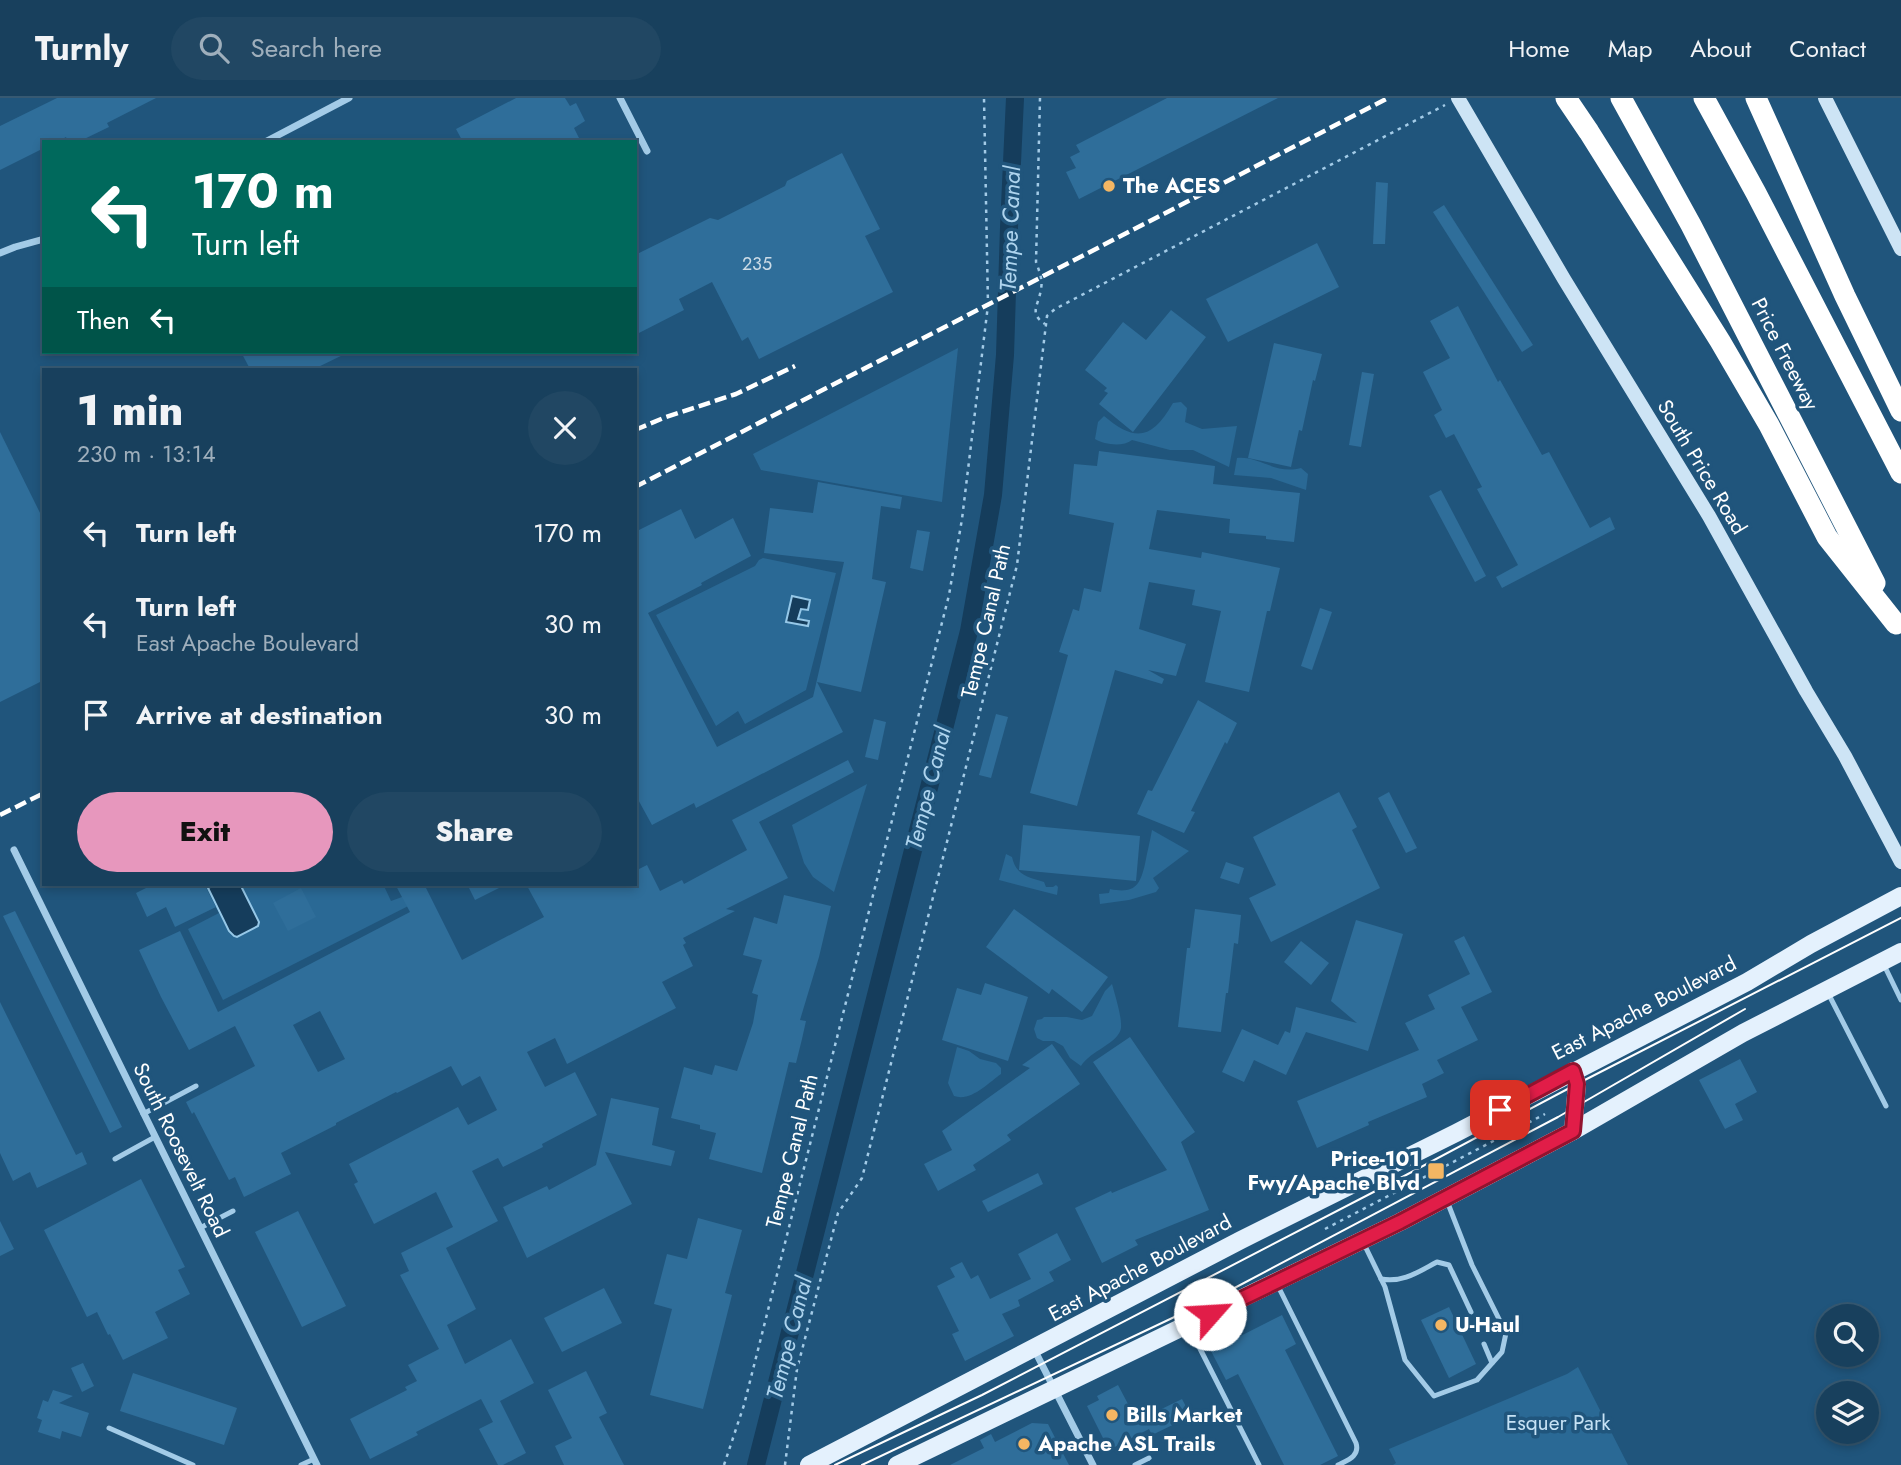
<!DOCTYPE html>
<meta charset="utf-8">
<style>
:root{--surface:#18405d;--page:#214763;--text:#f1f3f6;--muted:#9fafbc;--line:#365972;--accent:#e797bd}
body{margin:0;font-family:Jost,sans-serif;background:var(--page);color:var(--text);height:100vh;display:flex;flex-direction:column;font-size:26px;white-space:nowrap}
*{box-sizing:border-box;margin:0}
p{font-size:23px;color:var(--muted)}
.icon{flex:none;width:38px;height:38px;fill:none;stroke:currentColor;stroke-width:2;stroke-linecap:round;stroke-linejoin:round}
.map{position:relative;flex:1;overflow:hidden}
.sheet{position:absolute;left:42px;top:270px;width:595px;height:518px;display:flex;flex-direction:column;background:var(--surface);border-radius:0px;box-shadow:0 4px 10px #0003,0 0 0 2px var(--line)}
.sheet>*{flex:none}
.hud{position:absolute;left:42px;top:42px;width:595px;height:214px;border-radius:0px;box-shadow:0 4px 10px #0003,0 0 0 2px var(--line);background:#00695c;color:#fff;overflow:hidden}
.tools{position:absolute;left:1816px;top:1206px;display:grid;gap:14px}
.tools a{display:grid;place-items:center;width:63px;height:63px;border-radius:50%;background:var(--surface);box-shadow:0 4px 10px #0003,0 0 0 2px var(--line);font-size:35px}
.pin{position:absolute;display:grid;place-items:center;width:60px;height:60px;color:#fff;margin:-30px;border-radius:14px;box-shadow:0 4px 10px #0006}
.me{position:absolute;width:77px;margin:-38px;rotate:64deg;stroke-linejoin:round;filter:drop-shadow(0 0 5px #0008)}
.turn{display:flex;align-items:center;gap:24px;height:147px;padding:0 35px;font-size:32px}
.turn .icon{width:91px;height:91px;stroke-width:2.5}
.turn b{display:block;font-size:49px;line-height:60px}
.then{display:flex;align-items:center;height:66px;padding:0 35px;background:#0003;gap:14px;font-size:26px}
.round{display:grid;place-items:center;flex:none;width:74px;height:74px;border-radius:37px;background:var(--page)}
.head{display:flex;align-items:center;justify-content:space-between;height:119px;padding:0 35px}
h1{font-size:42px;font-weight:800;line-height:52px}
.cta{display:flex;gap:14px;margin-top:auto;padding:14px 35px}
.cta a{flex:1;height:80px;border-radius:42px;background:var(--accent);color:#111;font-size:28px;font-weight:800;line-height:80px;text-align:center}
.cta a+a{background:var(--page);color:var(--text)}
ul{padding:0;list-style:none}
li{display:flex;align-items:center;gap:21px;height:91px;padding:0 35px}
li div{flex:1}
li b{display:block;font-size:26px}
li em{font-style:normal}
header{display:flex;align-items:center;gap:42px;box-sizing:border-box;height:98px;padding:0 35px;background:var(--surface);border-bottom:2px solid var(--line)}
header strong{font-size:33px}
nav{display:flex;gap:38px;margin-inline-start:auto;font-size:24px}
.search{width:490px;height:63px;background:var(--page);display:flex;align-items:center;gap:18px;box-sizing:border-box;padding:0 24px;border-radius:38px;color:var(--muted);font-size:26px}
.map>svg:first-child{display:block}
</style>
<header>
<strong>Turnly</strong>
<div class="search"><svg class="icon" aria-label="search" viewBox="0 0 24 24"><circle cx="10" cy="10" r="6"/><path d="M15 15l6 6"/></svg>Search here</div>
<nav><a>Home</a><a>Map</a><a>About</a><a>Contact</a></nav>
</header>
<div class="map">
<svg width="1901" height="1367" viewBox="0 0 1901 1367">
<rect width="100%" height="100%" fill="#20557c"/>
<g fill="#2a6995">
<polygon points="958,250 942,404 761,372 753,356"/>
<path d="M1181 304 1187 310 1185 324 1202 331 1237 328 1229 369 1193 352H1170L1132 342C1123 349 1105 347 1095 341L1098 324 1104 318C1136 345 1152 341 1173 305Z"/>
<path d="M1237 360C1260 358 1275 377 1301 370L1308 376 1306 392 1271 380 1234 377Z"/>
<polygon points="763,460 836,475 806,592 745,626 738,613 716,628 656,517 755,468 759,462"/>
<polygon points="867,686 834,794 813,779 804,765 792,727"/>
<path d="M1152 732 1189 753 1153 780 1159 790 1156 794 1129 802 1100 806 1099 796 1109 795 1110 791C1134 796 1140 788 1145 766 1147 755 1150 743 1152 732Z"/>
<path d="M1006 756 1012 759C1016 777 1027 779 1044 784L1046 789H1053L1056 787 1058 789 1057 797 999 782Z"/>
<polygon points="212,786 383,786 391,803 402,799 426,799 223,902 188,831 219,815 206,790"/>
<path d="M1112 886C1115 897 1122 919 1121 930 1119 945 1090 953 1081 968L1070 960 1063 948 1054 943H1043L1037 940 1034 931 1037 922 1042 921 1044 919H1067L1082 922 1092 918 1105 893Z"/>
<path d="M957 949 969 953 980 961 996 965 1001 970V976C988 985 971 1004 954 998L948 985Z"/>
<polygon points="1578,1269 1628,1367 1393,1367 1396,1365 1389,1351 1567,1276"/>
</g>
<g fill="#153d5c" stroke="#96c8e8" stroke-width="2">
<polygon points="792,498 810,502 808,512 801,511 798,521 809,523 808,528 786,524"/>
<polygon points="216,786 240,786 259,824 258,828 237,839 234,838 229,833 208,790"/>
</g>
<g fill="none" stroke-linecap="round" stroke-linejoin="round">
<polyline stroke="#153d5c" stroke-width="18" points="756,1367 969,533 993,397 1005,257 1009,129 1015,0"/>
</g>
<g fill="#2f6e9a" fill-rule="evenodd">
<polygon points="57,0 156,0 107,25 109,29 78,44 68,44 66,39 57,44 44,44 44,50 0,72 0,28"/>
<polygon points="516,0 565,0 570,8 576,5 585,23 574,30 581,44 463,44 456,31"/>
<polygon points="1167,0 1278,0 1079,101 1066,74 1076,70 1070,59 1080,54 1076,47"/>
<polygon points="842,55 880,131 865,138 893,194 759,261 748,239 742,243 712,184 679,201 684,212 635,237 635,157 710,120 718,122 785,88 787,83"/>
<polygon points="1376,84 1388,85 1385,146 1373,146"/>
<polygon points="1444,107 1533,247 1522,254 1433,114"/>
<polygon points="1317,145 1339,189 1228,244 1206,201"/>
<polygon points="1458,208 1498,284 1500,282 1542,357 1549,354 1590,430 1610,419 1615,431 1502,490 1496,479 1518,467 1477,391 1482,389 1454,336 1446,340 1434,317 1442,312 1423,274 1450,260 1430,223"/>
<polygon points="1171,212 1206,239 1133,334 1099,306 1108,295 1104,293 1107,290 1085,272 1123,224 1146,242"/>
<polygon points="1274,245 1322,256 1315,283 1313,282 1302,333 1299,332 1291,369 1248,360"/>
<polygon points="241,254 349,254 314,271 250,271"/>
<polygon points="1362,274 1374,276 1361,349 1349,347"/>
<polygon points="0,334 44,423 44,582 0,604"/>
<polygon points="1099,353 1215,368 1213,386 1300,395 1294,444 1266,441 1266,438 1229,435 1230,421 1157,412 1149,451 1201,460 1202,454 1280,470 1270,513 1267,513 1249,594 1205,584 1221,513 1192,507 1195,492 1149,484 1139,531 1186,546 1176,578 1148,572 1164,581 1162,586 1115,572 1077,708 1030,695 1068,557 1059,554 1073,511 1079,513 1084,490 1101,494 1114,425 1069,416 1074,366 1097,368"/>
<polygon points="818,384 902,399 900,411 881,408 872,481 886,484 861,594 817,584 843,634 696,710 694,705 652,727 635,696 635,434 681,411 695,441 733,420 751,458 701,485 702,487 648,515 717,649 813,599 844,464 764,455 770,410 813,415"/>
<polygon points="1441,392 1486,478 1475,484 1429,398"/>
<polygon points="917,432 930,434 923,473 910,470"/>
<polygon points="1320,510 1332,514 1312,572 1301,568"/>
<polygon points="1198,602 1237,625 1227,646 1225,644 1191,713 1195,714 1184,735 1137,716 1148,692 1152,693"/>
<polygon points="996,616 1008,619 991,680 979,677"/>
<polygon points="874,621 886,624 878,662 865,659"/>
<path d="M848 662 854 674 759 724 788 780 726 811 735 813 683 840 686 845 683 847 693 868 662 884 676 910 567 966 555 940 527 954 545 989 575 974 597 1017 542 1046 543 1049 503 1069 498 1060 472 1073 498 1123 446 1150 476 1211 447 1227 465 1266 511 1241 534 1285 500 1303 526 1355 503 1367H498L479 1331 493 1324 481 1301 416 1334 418 1337 370 1361 350 1321 407 1292 405 1289 417 1283 408 1267 439 1251 400 1177 409 1173 401 1155 453 1129 436 1094 374 1126 354 1086 358 1084 349 1066 458 1009 468 1027 497 1012 480 978 462 988 451 968 397 995 396 994 336 1025V1027L281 1055 291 1076 244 1099 235 1079 229 1082 194 1014 192 1016 186 1004 255 968 235 928 189 952 161 899 139 852 180 833 218 914 410 814 395 786H424L462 862 544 819 526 786H635V773L647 767 660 793 682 782 684 786 747 752 732 722ZM320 913 345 961 318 974 293 927Z"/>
<polygon points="1339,694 1357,729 1352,732 1380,790 1271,844 1249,800 1276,787 1253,739"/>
<polygon points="1389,694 1417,750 1406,755 1378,700"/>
<polygon points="1023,727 1140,738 1136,783 1019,772"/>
<polygon points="1226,764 1244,770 1239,786 1220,780"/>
<polygon points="154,786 204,786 216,809 175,829 166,809 147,819 136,795"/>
<polygon points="467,786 507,786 475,802"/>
<polygon points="301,790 316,819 288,833 273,805"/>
<polygon points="784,797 831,808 819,859 800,922 806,923 802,941 796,965 789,964 762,1075 709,1061 716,1035 700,1031 700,1027 671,1020 684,969 712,977 715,967 737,973 753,925 758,897 752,895 762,862 743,857 754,819 777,826"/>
<polygon points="1014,811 1108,879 1082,914 1052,891 1049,896 986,849"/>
<polygon points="1195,811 1241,817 1238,846 1234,845 1228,895 1226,895 1221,934 1178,929 1187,850 1190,850"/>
<polygon points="15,813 122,1029 110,1035 3,818"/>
<polygon points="1356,822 1403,836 1368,953 1306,934 1286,977 1254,962 1244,984 1222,974 1242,931 1278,947 1285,933 1290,935 1296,909 1357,925 1331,903"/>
<polygon points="1464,838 1492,894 1461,909 1478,942 1437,962 1444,975 1422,986 1427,999 1368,1024 1369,1027 1317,1050 1297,1003 1419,952 1405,925 1435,911 1428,897 1470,876 1454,843"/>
<polygon points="1301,843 1329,865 1311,887 1284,864"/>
<polygon points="985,885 1028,899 1008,963 942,942 957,890 981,897"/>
<polygon points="0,904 76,1057 82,1054 87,1066 37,1090 30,1074 13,1083 0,1055"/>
<polygon points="1130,939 1195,1034 1181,1044 1209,1112 1135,1142 1138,1147 1102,1165 1075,1110 1111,1093 1112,1095 1167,1072 1093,964"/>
<polygon points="1052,946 1080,986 1007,1037 1011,1042 973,1067 976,1072 938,1093 924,1066 952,1052 942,1033 1030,970 1022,967"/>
<polygon points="1740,961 1757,994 1735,1006 1743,1022 1725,1031 1699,982"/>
<polygon points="611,1000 659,1010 652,1047 675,1053 671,1068 605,1054 632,1106 527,1160 503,1109 547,1088 549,1092 596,1067"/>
<polygon points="1038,1075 1043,1086 988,1114 982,1103"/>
<polygon points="141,1081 185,1169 178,1172 190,1196 155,1214 168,1240 123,1262 110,1236 108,1237 97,1214 87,1219 44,1132"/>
<polygon points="298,1113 346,1208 302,1229 255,1134"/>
<polygon points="698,1120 742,1132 725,1195 732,1197 703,1311 650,1297 672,1211 654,1206 667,1156 687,1161"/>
<polygon points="0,1123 14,1151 0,1158"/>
<polygon points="1057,1135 1071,1162 1049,1174 1054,1183 1018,1202 1020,1208 1002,1216 1014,1238 965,1263 952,1236 959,1233 937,1188 955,1179 950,1170 962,1164 971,1181 978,1177 990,1201 1031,1181 1018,1156"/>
<polygon points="604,1190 622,1225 562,1254 544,1220"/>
<polygon points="1449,1209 1476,1266 1449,1280 1421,1222"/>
<polygon points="1282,1217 1296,1246 1285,1252 1338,1358 1320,1367 1284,1367 1238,1276 1226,1282 1211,1253"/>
<polygon points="83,1265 94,1288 82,1294 71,1270"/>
<polygon points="586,1273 607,1315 599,1319 624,1367 564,1367 555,1348 572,1340 548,1292"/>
<polygon points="133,1275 237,1310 224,1347 120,1313"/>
<polygon points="1118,1287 1137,1323 1182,1301 1191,1318 1152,1337 1149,1331 1109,1352 1087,1308 1099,1302 1097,1298"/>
<polygon points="53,1292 73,1298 59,1305 89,1315 81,1339 62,1333 60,1341 38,1334 42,1322 37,1320 43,1302 48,1304"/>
<polygon points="1032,1325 1048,1326 1069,1367 950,1367 984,1350 980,1342 991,1336 995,1344"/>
</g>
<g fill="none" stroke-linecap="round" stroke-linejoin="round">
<g stroke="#a3cbe7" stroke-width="2.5" stroke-dasharray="3.5 5" stroke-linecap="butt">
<path d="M1040 0 1036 164C1039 173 1043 181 1041 191 1039 207 1028 215 1045 226"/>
<polyline points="1325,1131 1545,1016"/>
<polyline points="724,1367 744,1307 949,497 962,421 988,207 984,0"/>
<polyline points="785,1367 797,1271 838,1115 862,1080 1017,467 1047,218 1055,211 1445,7"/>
</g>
<g stroke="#a3cbe7" stroke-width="5">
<polyline points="1884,867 1901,902"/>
<polyline points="1828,895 1886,1008"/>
<polyline points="143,1016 196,988"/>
<polyline points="115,1061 155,1039"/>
<polyline points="200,1130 233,1113"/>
<polyline points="1364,1146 1385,1189 1405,1262 1434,1298 1477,1282 1502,1254 1506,1235 1472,1167 1447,1103"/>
<path d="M1381 1181C1403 1185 1418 1174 1437 1164L1449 1167 1471 1214"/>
<path d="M1277 1186 1356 1345C1360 1358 1348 1362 1338 1367"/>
<polyline points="1189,1229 1259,1367"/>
<polyline points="1484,1246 1492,1265"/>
<polyline points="109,1330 193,1367"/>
<polyline points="301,1367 314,1361"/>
<polyline points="1135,1367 1149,1360"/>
</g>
<g stroke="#a3cbe7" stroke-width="7">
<polyline points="620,0 647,53"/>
<polyline points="265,44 349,0"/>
<polyline points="0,155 15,149 44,141"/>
<polyline points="14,752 317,1367"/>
<polyline points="1034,1251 1093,1367"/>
</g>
<g stroke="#cde4f5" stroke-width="14">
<polyline points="1458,0 1564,181 1709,418 1806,593 1845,658 1901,764"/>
<polyline points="1825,0 1901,151"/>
</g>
<g stroke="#e4f1fd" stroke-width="18">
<polyline points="1573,973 1577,986 1573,1033"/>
<polyline points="809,1367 1241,1142 1456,1035 1747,884 1811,846 1901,798"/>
<polyline points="897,1367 1400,1124 1573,1033 1743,935 1901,854"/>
</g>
<g stroke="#fff" stroke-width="21">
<polyline points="1566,0 1589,34 1720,243 1769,327 1827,439 1896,526"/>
<polyline points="1621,0 1691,127 1875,485"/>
<polyline points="1704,0 1756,95 1901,375"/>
<polyline points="1756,0 1845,198 1901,313"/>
</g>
<g stroke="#fff" stroke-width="2">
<polyline points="835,1367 982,1297 1391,1085 1577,986 1901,820"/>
<polyline points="862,1367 1225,1195 1558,1019 1745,911"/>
</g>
<g stroke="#fff" stroke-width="4.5" stroke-dasharray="12 5" stroke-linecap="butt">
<polyline points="635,332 666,319 736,296 795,268"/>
<polyline points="635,389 1388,0"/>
<polyline points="0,717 44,695"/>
</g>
</g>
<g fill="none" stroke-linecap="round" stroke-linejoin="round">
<defs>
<polyline id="route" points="1210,1216 1400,1124 1573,1033 1577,986 1573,973 1500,1012"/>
</defs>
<use href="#route" stroke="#92132f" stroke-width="18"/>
<use href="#route" stroke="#e11d48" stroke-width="12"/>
</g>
<g fill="#f4b663" stroke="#20557c" stroke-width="2.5">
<circle cx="1109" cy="88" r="7"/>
<rect x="1427" y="1064" width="18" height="18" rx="3.5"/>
<circle cx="1441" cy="1227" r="7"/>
<circle cx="1112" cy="1317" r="7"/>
<circle cx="1024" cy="1346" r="7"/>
</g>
<g text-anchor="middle" stroke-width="7" stroke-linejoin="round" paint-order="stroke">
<g font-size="18" fill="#cbdbe6">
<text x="757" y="172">235</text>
</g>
<g font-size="21" font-weight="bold" fill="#fff" stroke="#20557c" text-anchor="start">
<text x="1123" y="95">The ACES</text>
<text x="1420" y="1068" text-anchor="end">Price-101<tspan x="1420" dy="24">Fwy/Apache Blvd</tspan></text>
<text x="1455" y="1234">U-Haul</text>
<text x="1126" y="1324">Bills Market</text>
<text x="1038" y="1353">Apache ASL Trails</text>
</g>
<g font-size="21" fill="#fff" stroke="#20557c">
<text transform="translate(1785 256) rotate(63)" y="7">Price Freeway</text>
<text transform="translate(1702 369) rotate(59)" y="7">South Price Road</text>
<text transform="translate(986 523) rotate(-77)" y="7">Tempe Canal Path</text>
<text transform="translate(1644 910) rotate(-27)" y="7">East Apache Boulevard</text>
<text transform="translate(181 1052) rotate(64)" y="7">South Roosevelt Road</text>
<text transform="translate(792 1053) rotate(-76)" y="7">Tempe Canal Path</text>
<text transform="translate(1140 1170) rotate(-28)" y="7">East Apache Boulevard</text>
</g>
<g font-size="21" fill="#c6e2f5" stroke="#20557c">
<text x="1558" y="1332">Esquer Park</text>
</g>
<g font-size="23" font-style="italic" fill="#aed4ee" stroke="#20557c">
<text transform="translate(1010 131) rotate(-88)" y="8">Tempe Canal</text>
<text transform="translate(928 690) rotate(-76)" y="8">Tempe Canal</text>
<text transform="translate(789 1240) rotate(-76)" y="8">Tempe Canal</text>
</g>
</g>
</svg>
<div class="tools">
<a><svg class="icon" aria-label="search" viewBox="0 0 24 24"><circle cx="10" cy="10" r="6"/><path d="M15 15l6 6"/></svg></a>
<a><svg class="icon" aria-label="layers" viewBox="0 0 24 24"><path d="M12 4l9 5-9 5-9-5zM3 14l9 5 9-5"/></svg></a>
</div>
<div class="pin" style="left:1500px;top:1012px;background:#d93025"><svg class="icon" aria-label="arrive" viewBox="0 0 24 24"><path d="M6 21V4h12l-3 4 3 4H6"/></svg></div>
<svg class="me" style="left:1210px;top:1216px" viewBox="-20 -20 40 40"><circle r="19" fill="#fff"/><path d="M0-13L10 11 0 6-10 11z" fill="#e11d48"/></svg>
<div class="hud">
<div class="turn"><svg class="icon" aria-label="left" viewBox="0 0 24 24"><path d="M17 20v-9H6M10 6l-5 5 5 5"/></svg><div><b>170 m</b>Turn left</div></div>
<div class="then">Then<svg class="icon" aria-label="left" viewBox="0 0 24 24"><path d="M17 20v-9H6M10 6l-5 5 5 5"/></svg></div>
</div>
<section class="sheet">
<div class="head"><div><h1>1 min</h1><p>230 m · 13:14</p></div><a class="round"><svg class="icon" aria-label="close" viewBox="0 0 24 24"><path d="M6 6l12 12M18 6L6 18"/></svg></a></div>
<ul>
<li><svg class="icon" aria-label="left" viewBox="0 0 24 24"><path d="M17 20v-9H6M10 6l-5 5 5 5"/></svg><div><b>Turn left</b></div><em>170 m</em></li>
<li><svg class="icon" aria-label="left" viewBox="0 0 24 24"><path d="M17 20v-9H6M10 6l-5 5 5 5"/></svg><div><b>Turn left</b><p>East Apache Boulevard</p></div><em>30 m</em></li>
<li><svg class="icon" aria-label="arrive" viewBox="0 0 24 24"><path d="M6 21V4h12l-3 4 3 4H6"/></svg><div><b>Arrive at destination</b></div><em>30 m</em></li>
</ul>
<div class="cta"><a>Exit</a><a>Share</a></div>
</section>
</div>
